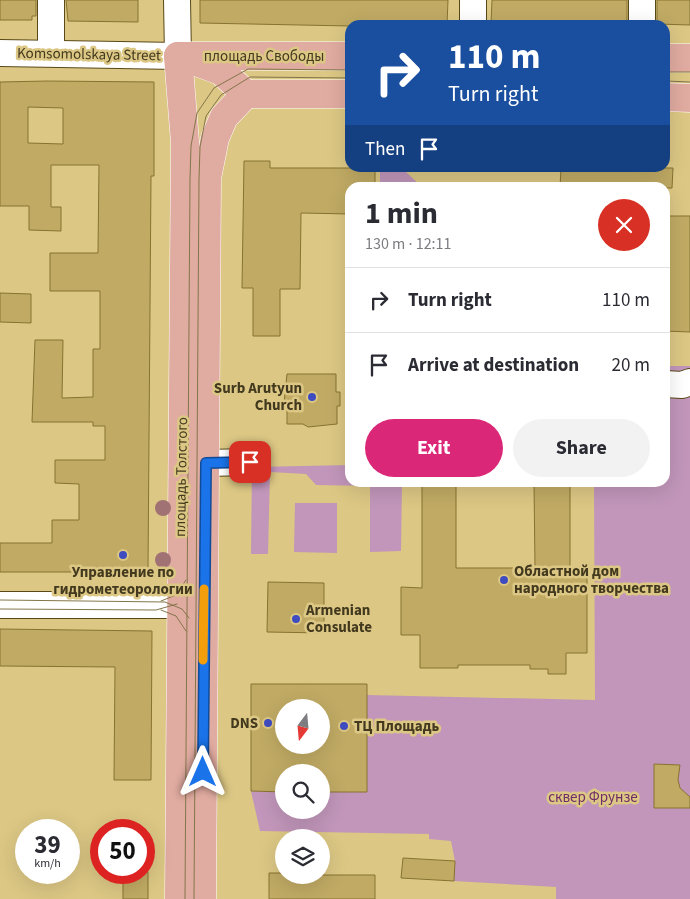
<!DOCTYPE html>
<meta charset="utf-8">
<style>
:root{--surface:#fff;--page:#f2f2f3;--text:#2b2b33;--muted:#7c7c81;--line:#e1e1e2;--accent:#db2777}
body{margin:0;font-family:"Source Sans 3",sans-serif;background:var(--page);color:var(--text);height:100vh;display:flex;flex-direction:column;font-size:19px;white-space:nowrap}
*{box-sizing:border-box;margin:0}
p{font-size:16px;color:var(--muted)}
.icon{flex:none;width:28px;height:28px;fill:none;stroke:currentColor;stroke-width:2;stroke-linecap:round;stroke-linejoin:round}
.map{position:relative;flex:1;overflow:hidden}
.panel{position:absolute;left:345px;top:182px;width:325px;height:305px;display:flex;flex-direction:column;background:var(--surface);border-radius:15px;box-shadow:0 5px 20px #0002}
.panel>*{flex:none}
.top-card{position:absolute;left:345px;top:20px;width:325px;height:152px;border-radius:15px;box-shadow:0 5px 20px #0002;background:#1a4fa0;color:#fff;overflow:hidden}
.needle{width:32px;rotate:196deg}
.buttons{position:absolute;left:275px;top:699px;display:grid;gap:10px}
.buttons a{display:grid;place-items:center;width:55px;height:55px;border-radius:50%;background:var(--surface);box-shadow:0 5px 20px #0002;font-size:25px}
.speed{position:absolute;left:15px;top:819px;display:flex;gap:10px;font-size:25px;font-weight:700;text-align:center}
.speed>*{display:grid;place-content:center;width:65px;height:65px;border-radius:50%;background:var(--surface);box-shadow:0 5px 20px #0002;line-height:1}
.speed small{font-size:12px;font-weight:400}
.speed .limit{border:8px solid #d22;background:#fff;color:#111}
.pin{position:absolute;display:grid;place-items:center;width:42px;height:42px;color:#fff;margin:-21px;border-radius:10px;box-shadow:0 2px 8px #0006}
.me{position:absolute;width:55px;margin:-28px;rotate:0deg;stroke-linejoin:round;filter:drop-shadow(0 0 4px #0008)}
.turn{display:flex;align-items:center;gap:18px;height:105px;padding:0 20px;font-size:22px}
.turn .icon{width:65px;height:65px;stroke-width:2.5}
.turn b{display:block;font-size:35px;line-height:42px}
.then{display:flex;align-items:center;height:48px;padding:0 20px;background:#0003;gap:10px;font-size:19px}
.round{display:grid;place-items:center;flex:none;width:52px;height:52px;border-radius:26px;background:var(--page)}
.head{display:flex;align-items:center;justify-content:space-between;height:85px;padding:0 20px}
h1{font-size:30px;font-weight:700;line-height:38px}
.action{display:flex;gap:10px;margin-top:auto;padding:10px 20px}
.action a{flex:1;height:58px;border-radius:30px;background:var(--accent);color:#fff;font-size:20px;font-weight:700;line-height:58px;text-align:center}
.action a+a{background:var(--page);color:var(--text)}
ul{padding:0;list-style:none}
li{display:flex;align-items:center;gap:15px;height:65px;padding:0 20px;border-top:1px solid var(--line)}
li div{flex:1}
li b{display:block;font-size:19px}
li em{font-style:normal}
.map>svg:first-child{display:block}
</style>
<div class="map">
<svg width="690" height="899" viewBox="0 0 690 899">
<rect width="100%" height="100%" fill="#dcc784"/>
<g fill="#c196ba">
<polygon points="380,168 406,172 422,187 380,187"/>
<polygon points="665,366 690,366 690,899 556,899 556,887 454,881 455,861 451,841 429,839 429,834 260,831 251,791 284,792 284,810 321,810 321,792 367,792 367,695 595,700 594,483 665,482"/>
<polygon points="350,465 350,482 402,483 401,551 370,552 370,486 316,485 306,474 270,472 268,554 251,554 252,467"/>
<polygon points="295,503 337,503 337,553 294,552"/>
</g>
<g fill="#c0aa64" stroke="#877331" fill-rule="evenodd">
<polygon points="0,0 36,0 36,16 32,16 32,20 0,20"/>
<polygon points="66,0 138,0 138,22 68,21"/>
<polygon points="200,0 448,0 447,25 350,26 200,23"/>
<polygon points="492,0 627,0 627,24 491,24"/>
<polygon points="657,0 690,0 690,25 657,24"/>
<path d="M47 81 154 82V176H151L148 572H0V543H52V520H79V484L55 483V460H105V426H93V422H32L35 340H63L62 398 93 397V349H100V291H50V253H98L99 165H51V207H61V231L29 230V206H0V82ZM28 107 63 108V144L28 143Z"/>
<polygon points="244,161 270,161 270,168 375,168 375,188 350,188 350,214 301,213 300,289 280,289 280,336 253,336 253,288 242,288"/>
<polygon points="561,168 673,168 672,188 560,188"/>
<polygon points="665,216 690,216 690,332 665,331"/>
<polygon points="0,293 31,294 31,323 0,322"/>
<polygon points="287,374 336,374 336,392 340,392 340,406 337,406 337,424 308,427 303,424 287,424 287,408 284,403"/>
<polygon points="422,482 456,482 456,568 535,568 534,482 570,482 570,573 587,573 587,653 566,653 566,674 548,674 548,669 530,669 530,665 458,665 458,668 420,668 420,635 401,635 401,587 422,588"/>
<polygon points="268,582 324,583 324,633 267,632"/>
<polygon points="0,629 152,631 151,780 114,780 115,667 0,666"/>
<path d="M251 684H367V792H321V772H284V792L251 791ZM284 708H321V745H284Z"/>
<polygon points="654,764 680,765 678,780 680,788 690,797 690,808 654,808"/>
<polygon points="403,858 455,861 454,881 401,878"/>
<rect x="123" y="872" width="25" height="27"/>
<polygon points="269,873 284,873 284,875 375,875 375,899 269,899"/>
</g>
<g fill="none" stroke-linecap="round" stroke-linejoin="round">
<defs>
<g id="minor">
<polyline points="473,0 473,25"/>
<polyline points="642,0 642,25"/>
<polyline points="0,53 178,56 177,0"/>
<polyline points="51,53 51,0"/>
<polyline points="665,384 682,385 690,382"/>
<polyline points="206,463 250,462"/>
<polyline points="0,605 180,605"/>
</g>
<g id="major">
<polyline points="178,56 185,142 179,899"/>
<polyline points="178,56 350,56"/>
<polyline points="665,58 690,58"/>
<polyline points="191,60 221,71 246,94"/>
<polyline points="246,94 350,94"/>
<polyline points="665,97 690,98"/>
<polyline points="202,899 207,178 215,138 224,117 246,94"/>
</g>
</defs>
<use href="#minor" stroke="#584916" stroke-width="28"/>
<use href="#major" stroke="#fff" stroke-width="29"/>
<use href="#minor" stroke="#fff" stroke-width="26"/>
<use href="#major" stroke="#e0aba0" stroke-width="28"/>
<g stroke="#84764a" stroke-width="1">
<polyline points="665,72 690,72"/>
<polyline points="665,81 690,82"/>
<polyline points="0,600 165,602 182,609 189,618"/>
<polyline points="161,601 176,595 186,580"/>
<polyline points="0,609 156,610 177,604"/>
<polyline points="161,610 176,616 186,631"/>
<polyline points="185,899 190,179 191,146 197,113 214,88 248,69 350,70"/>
<polyline points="194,899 199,179 200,147 206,116 221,95 250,77 350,78"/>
</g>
</g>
<g fill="#a17274">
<circle cx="163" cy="508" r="8"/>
<circle cx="163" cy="560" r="8"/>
</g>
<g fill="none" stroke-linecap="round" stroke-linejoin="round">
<defs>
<polyline id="route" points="203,772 206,463 250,462"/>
</defs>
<use href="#route" stroke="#114b97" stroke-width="12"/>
<use href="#route" stroke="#1a73e8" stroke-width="9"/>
<polyline stroke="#f59e0b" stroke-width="9" points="203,660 204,589"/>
</g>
<g fill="#3f4cc0" stroke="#dcc784" stroke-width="2">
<circle cx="312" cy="397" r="5"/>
<circle cx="123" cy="555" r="5"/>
<circle cx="504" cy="580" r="5"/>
<circle cx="296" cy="619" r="5"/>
<circle cx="268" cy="723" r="5"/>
<circle cx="344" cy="726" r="5"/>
</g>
<g text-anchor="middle" stroke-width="5" stroke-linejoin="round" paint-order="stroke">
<g font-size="15" fill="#42391e" stroke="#dcc784">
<text transform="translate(89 54) rotate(1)" y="5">Komsomolskaya Street</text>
<text x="264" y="61">площадь Свободы</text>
<text transform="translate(181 477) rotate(-89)" y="5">площадь Толстого</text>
</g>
<g font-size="15" font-weight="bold" fill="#42391e" stroke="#dcc784" text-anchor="start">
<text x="302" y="393" text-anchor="end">Surb Arutyun<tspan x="302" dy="17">Church</tspan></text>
<text x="514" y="576">Областной дом<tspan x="514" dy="17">народного творчества</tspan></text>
<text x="123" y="577" text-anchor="middle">Управление по<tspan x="123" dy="17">гидрометеорологии</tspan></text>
<text x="306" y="615">Armenian<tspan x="306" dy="17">Consulate</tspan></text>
<text x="258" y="728" text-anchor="end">DNS</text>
<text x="354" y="731">ТЦ Площадь</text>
</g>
<g font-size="15" fill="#702c67" stroke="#dcc784">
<text x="593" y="802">сквер Фрунзе</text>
</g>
</g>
</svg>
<div class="buttons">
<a><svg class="needle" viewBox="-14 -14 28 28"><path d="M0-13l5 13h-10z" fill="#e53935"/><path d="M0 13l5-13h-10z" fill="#7c7c81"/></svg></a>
<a><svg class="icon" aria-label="search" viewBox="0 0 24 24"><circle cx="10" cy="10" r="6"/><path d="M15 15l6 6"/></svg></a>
<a><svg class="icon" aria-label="layers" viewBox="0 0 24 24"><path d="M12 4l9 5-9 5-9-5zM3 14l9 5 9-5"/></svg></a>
</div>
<div class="speed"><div>39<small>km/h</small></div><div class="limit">50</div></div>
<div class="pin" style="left:250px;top:462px;background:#d93025"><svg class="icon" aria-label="arrive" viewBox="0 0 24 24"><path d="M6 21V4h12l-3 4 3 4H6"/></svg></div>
<svg class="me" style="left:203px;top:772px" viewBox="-20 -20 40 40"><path d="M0-17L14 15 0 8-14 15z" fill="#1a73e8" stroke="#fff" stroke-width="4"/></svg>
<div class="top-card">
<div class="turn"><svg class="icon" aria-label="right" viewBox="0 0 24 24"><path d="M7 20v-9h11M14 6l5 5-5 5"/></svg><div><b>110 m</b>Turn right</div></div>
<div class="then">Then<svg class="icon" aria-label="arrive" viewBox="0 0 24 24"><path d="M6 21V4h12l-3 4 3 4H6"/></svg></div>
</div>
<section class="panel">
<div class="head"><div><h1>1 min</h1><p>130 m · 12:11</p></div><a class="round" style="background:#d93025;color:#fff"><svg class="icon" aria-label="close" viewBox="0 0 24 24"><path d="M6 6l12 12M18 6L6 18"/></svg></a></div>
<ul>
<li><svg class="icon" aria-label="right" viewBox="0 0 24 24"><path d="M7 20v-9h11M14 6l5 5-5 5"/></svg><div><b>Turn right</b></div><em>110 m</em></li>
<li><svg class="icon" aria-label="arrive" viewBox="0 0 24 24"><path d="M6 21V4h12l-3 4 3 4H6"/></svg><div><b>Arrive at destination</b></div><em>20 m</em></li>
</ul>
<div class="action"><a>Exit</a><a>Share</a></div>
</section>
</div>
